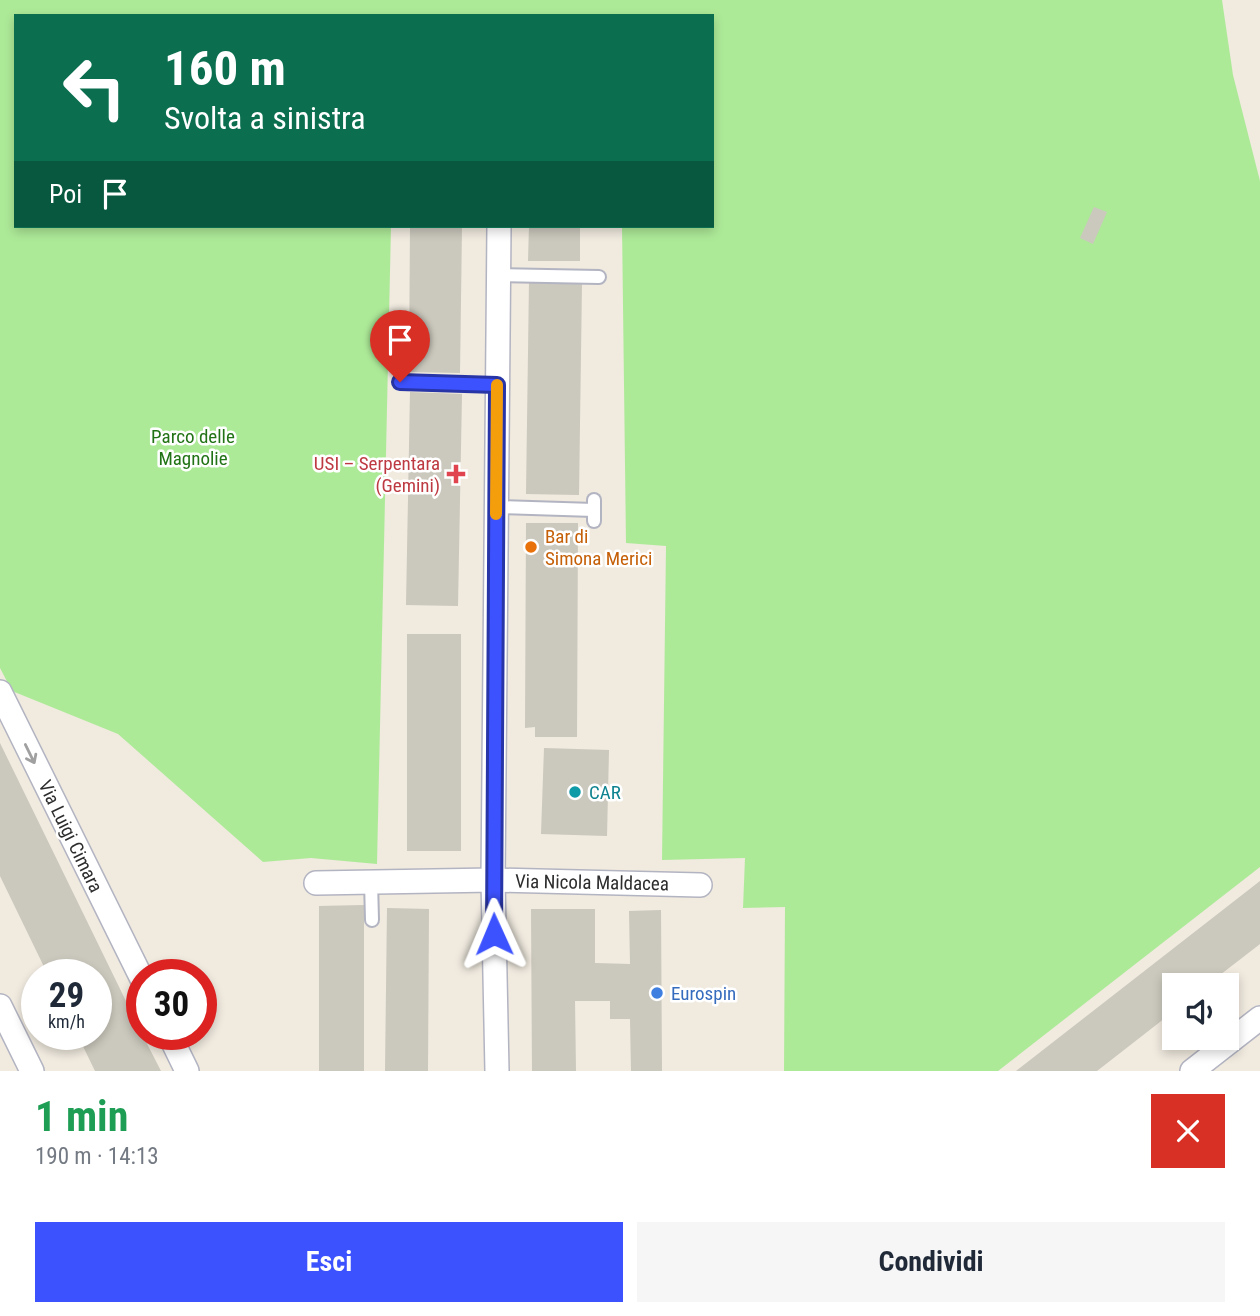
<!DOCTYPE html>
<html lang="it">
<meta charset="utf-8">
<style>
:root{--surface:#fff;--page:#f6f6f7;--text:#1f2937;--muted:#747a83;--accent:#3d52ff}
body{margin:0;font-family:"Roboto Condensed",sans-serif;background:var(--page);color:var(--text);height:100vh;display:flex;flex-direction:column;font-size:26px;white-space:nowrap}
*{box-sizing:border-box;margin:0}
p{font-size:23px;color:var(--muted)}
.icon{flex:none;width:38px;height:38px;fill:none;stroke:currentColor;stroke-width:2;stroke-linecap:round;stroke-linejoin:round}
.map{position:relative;height:1071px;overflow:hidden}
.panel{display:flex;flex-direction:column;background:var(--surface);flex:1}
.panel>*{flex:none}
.top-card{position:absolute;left:14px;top:14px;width:700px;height:214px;border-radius:0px;box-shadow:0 4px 10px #0003;background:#0b6e4f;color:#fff;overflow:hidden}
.fabs{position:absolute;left:1162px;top:973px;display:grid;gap:14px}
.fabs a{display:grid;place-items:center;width:77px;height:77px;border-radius:0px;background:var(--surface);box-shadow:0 4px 10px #0003;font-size:35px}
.speed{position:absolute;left:21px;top:959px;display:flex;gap:14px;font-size:35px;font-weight:700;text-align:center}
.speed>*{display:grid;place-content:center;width:91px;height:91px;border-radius:50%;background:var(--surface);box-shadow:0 4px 10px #0003;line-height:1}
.speed small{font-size:18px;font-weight:400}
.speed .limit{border:10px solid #d22;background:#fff;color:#111}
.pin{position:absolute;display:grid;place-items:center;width:60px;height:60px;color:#fff;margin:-72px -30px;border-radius:50% 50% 50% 0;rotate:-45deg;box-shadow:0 0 7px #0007}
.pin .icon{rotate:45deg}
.me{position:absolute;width:77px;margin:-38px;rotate:359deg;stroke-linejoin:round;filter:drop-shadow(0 0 5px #0008)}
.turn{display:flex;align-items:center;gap:24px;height:147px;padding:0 35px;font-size:32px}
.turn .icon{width:91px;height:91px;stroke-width:2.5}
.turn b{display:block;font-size:49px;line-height:60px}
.then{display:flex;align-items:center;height:66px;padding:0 35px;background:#0003;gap:14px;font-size:26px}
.round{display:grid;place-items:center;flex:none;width:74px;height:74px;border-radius:0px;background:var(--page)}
.summary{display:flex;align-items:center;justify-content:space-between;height:119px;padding:0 35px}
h1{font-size:42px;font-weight:700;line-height:52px;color:#1e9e55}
.cta{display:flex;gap:14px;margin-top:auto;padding:14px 35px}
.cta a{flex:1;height:80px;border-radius:0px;background:var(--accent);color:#fff;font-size:28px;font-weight:700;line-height:80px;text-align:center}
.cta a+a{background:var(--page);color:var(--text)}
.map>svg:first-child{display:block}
</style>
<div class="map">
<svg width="1260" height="1071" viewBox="0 0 1260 1071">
<rect width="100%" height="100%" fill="#f0eadf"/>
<polygon fill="#adea98" points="0,0 1222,0 1233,75 1260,181 1260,867 998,1071 784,1071 785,907 743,908 745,858 662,860 666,546 626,543 622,226 712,226 712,16 16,16 16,226 391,226 377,864 311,858 263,862 118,734 12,691 0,668"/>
<g fill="#cbc8bd">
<polygon points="1094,207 1107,212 1093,244 1080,238"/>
<polygon points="410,226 462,226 460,373 409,372"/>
<polygon points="529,226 580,226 580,261 528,261"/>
<polygon points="529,281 582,282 579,495 526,494"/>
<polygon points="410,392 462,394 458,606 406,605"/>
<polygon points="526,523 578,523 577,737 535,737 535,727 525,728"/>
<rect x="407" y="634" width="54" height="217"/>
<polygon points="0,743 142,1034 161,1071 95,1071 77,1034 96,1034 96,975 48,975 0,876"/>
<polygon points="544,748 609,750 607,836 541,834"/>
<polygon points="1260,881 1260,944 1207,985 1174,985 1174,1011 1097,1071 1016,1071"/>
<polygon points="364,905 364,1071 319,1071 319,906"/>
<polygon points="387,908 429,909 428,1071 385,1071"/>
<polygon points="531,909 595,909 595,963 630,964 629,911 661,910 662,1071 631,1071 630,1019 610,1019 610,1001 575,1001 576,1071 532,1071"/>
</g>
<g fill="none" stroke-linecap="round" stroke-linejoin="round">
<defs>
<g id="service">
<polyline points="498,275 599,277"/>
<polyline points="400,382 497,385"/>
<polyline points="496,507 594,510"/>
<polyline points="594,521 594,500"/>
<polyline points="371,881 372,920"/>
</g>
<g id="minor">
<polyline points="0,692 142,979"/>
<polyline points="316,883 493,880 700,885"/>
<polyline points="0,1006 32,1071"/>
<polyline points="169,1034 187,1071"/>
<polyline points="497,1071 493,880 499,226"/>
<polyline points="1192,1071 1260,1018"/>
</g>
</defs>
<use href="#service" stroke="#b3b4c2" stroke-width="16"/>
<use href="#minor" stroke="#b3b4c2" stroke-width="26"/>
<use href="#service" stroke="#fff" stroke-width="12"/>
<use href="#minor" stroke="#fff" stroke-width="23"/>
</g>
<defs><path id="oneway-shaft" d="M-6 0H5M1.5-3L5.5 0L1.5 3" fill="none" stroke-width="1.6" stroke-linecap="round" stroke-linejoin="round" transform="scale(1.75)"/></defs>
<use stroke="#a0a0a0" href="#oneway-shaft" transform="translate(30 754) rotate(64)"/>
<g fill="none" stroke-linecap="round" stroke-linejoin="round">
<defs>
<polyline id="route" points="400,382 497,385 494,934"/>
</defs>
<use href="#route" stroke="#2835a6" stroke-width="18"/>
<use href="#route" stroke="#3d52ff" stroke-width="12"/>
<polyline stroke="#f59e0b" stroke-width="12" points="496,514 497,385"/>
</g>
<path fill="#e0444e" stroke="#fff" stroke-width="2.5" d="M452.5 463.5h7v7h7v7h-7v7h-7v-7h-7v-7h7z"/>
<circle fill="#e8710a" stroke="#fff" stroke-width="2.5" cx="531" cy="547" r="7"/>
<circle fill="#0f9aa8" stroke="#fff" stroke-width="2.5" cx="575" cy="792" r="7"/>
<circle fill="#3f7fe0" stroke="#fff" stroke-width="2.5" cx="657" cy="993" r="7"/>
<g text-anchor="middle" stroke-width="5" stroke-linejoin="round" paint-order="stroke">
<g font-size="19" fill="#217315" stroke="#fff">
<text x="193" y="443">Parco delle<tspan x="193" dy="22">Magnolie</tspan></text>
</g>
<g font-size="19" fill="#be3a42" stroke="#fff" text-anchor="end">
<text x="440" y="470">USI – Serpentara<tspan x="440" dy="22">(Gemini)</tspan></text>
</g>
<g font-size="19" fill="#c56008" stroke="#fff" text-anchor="start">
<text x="545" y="543">Bar di<tspan x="545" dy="22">Simona Merici</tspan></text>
</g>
<g font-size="19" fill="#0d838f" stroke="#fff" text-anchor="start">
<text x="589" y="799">CAR</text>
</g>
<g font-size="19" fill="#2d2d2d" stroke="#fff">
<text transform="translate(71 836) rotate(64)" y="7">Via Luigi Cimara</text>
<text transform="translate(592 882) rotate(1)" y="7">Via Nicola Maldacea</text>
</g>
<g font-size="19" fill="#366cbe" stroke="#fff" text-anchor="start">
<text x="671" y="1000">Eurospin</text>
</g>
</g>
</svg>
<div class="fabs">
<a><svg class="icon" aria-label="sound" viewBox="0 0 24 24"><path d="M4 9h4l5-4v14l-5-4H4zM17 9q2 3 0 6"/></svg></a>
</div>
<div class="speed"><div>29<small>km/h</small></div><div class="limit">30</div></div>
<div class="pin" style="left:400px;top:382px;background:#d93025"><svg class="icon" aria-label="arrive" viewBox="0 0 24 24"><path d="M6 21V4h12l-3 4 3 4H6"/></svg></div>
<svg class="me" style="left:494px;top:934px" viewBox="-20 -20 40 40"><path d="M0-17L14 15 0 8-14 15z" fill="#3d52ff" stroke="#fff" stroke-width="4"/></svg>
<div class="top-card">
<div class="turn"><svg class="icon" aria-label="left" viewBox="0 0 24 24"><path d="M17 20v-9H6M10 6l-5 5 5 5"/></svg><div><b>160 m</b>Svolta a sinistra</div></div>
<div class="then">Poi<svg class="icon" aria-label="arrive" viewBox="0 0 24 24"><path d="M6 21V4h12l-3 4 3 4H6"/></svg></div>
</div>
</div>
<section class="panel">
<div class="summary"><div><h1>1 min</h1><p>190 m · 14:13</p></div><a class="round" style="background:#d93025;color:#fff"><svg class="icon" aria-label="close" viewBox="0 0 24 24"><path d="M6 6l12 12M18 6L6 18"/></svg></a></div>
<div class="cta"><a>Esci</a><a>Condividi</a></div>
</section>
